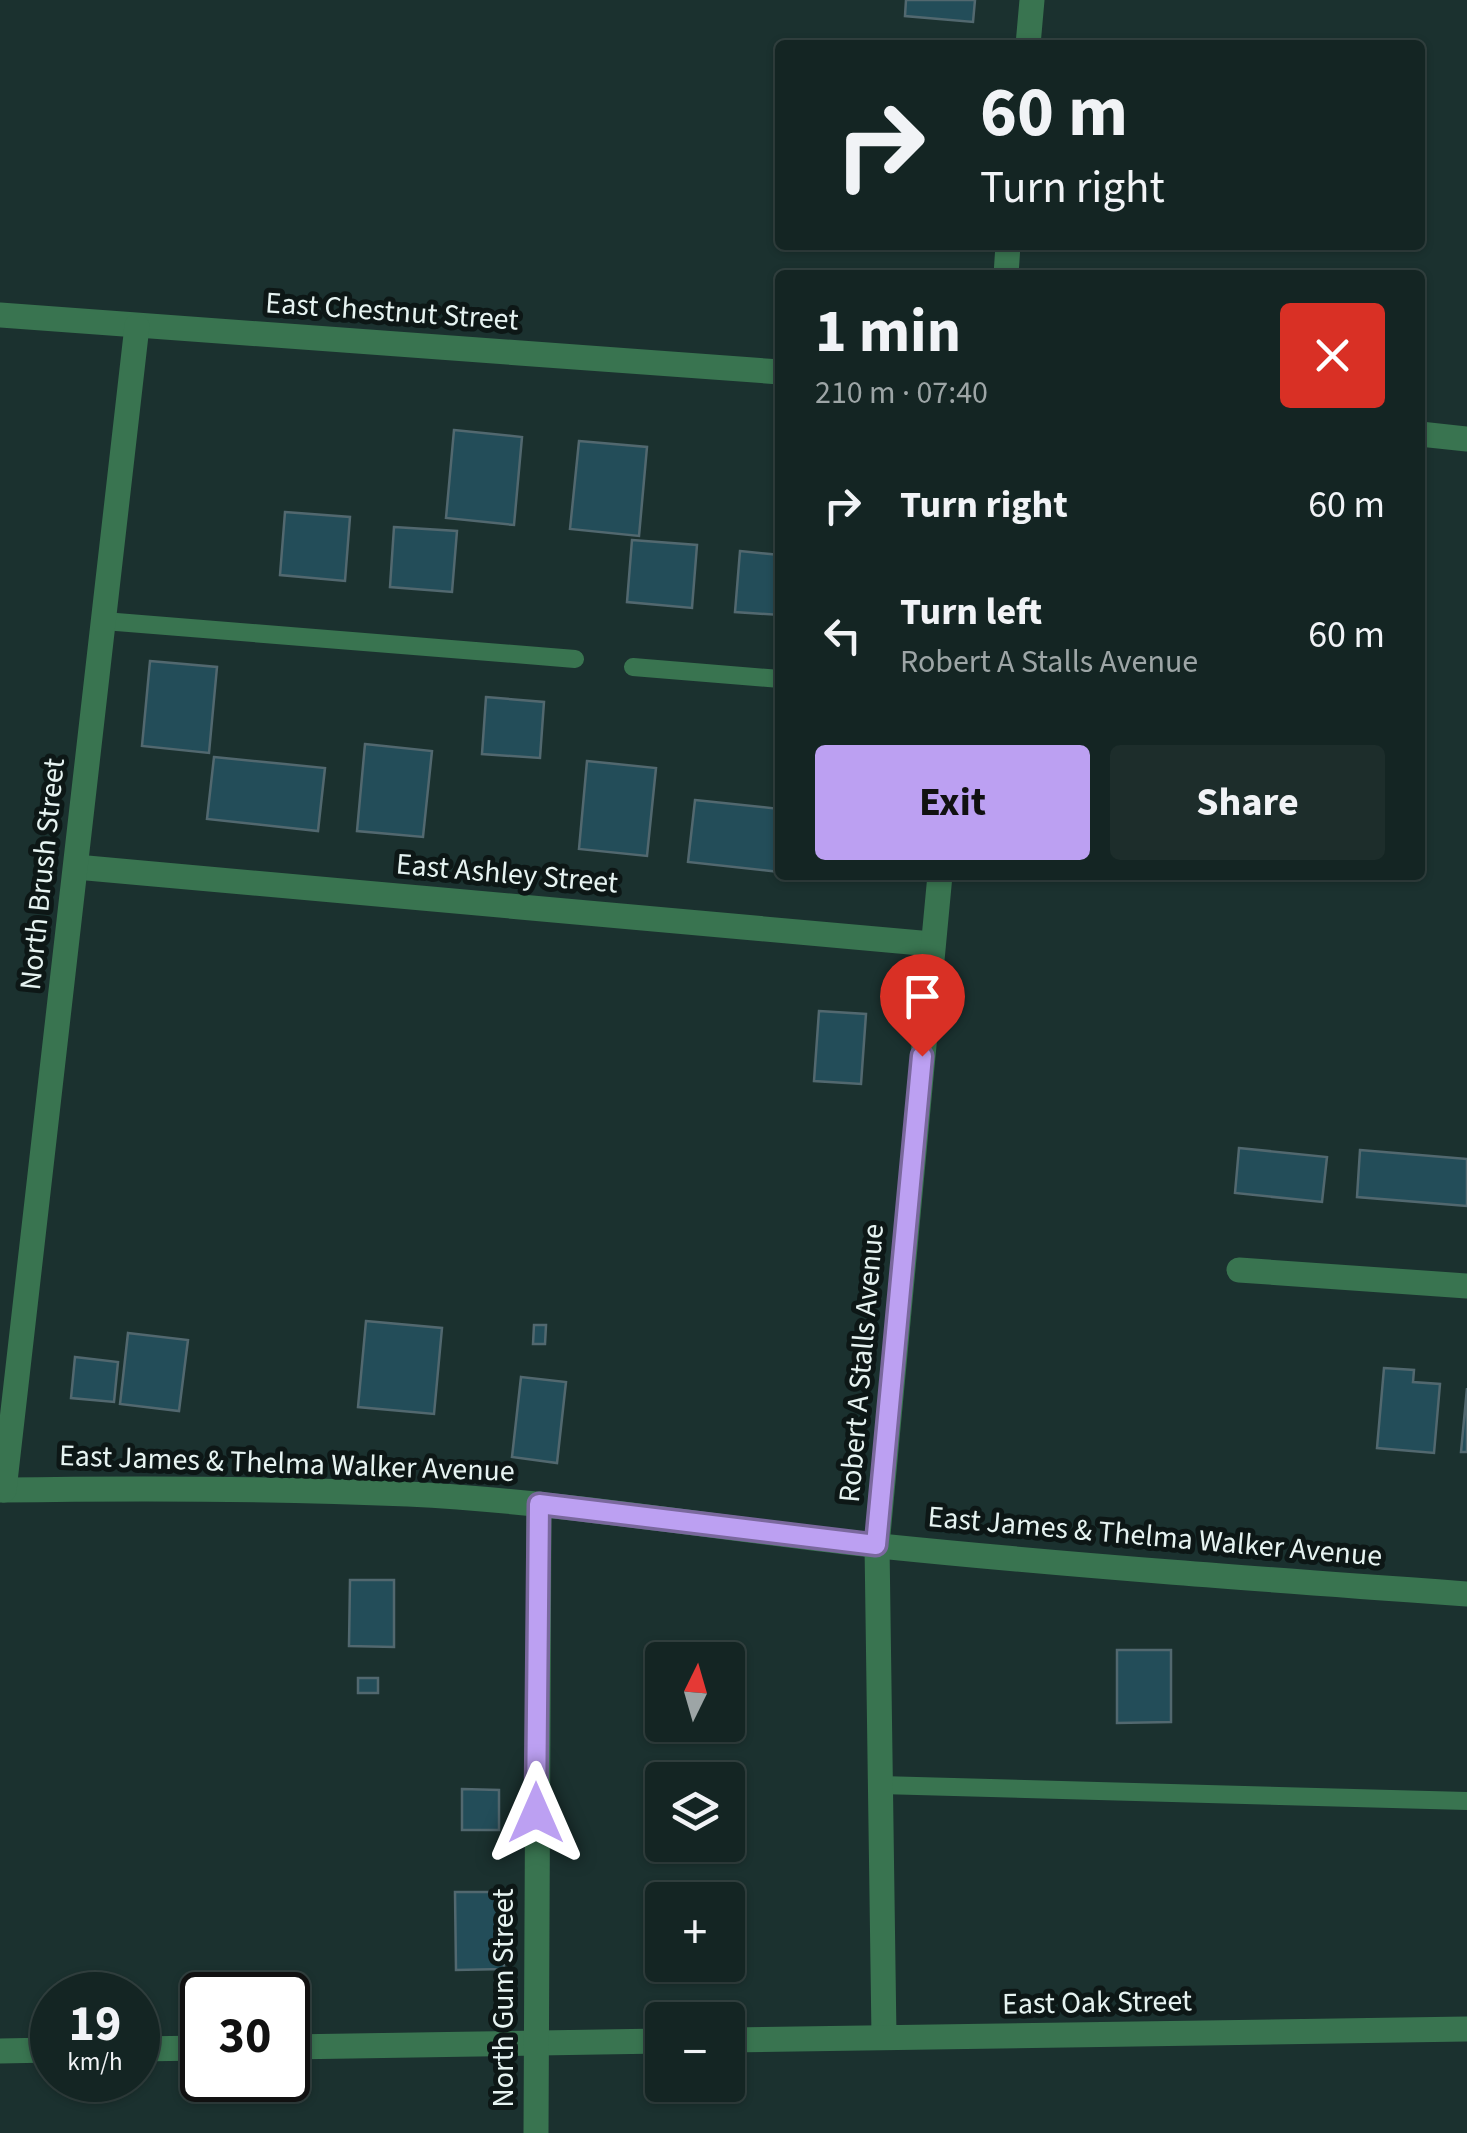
<!DOCTYPE html>
<meta charset="utf-8">
<style>
:root{--surface:#142523;--page:#1d2d2b;--text:#f1f3f6;--muted:#9da5a6;--line:#334241;--accent:#bca0f2}
body{margin:0;font-family:"Source Sans 3",sans-serif;background:var(--page);color:var(--text);height:100vh;display:flex;flex-direction:column;font-size:38px;white-space:nowrap}
*{box-sizing:border-box;margin:0}
p{font-size:32px;color:var(--muted)}
.icon{flex:none;width:55px;height:55px;fill:none;stroke:currentColor;stroke-width:2;stroke-linecap:round;stroke-linejoin:round}
.map{position:relative;flex:1;overflow:hidden}
.sheet{position:absolute;left:775px;top:270px;width:650px;height:610px;display:flex;flex-direction:column;background:var(--surface);border-radius:10px;box-shadow:0 2px 8px #0004,0 0 0 2px var(--line)}
.sheet>*{flex:none}
.guide{position:absolute;left:775px;top:40px;width:650px;height:210px;border-radius:10px;box-shadow:0 2px 8px #0004,0 0 0 2px var(--line);background:#142523;color:var(--text);overflow:hidden}
.needle{width:65px;rotate:5deg}
.fabs{position:absolute;left:645px;top:1642px;display:grid;gap:20px}
.fabs a{display:grid;place-items:center;width:100px;height:100px;border-radius:10px;background:var(--surface);box-shadow:0 2px 8px #0004,0 0 0 2px var(--line);font-size:50px}
.speed{position:absolute;left:30px;top:1972px;display:flex;gap:20px;font-size:50px;font-weight:700;text-align:center}
.speed>*{display:grid;place-content:center;width:130px;height:130px;border-radius:50%;background:var(--surface);box-shadow:0 2px 8px #0004,0 0 0 2px var(--line);line-height:1}
.speed small{font-size:25px;font-weight:400}
.speed .limit{border:5px solid #111;border-radius:15px;background:#fff;color:#111}
.pin{position:absolute;display:grid;place-items:center;width:85px;height:85px;color:#fff;margin:-102px -42px;border-radius:50% 50% 50% 0;rotate:-45deg;box-shadow:0 0 10px #0007}
.pin .icon{rotate:45deg}
.me{position:absolute;width:110px;margin:-55px;rotate:0deg;stroke-linejoin:round;filter:drop-shadow(0 0 8px #0008)}
.turn{display:flex;align-items:center;gap:35px;height:210px;padding:0 40px;font-size:45px}
.turn .icon{width:130px;height:130px;stroke-width:2.5}
.turn b{display:block;font-size:70px;line-height:85px}
.round{display:grid;place-items:center;flex:none;width:105px;height:105px;border-radius:10px;background:var(--page)}
.summary{display:flex;align-items:center;justify-content:space-between;height:170px;padding:0 40px}
h1{font-size:60px;font-weight:700;line-height:75px}
.action{display:flex;gap:20px;margin-top:auto;padding:20px 40px}
.action a{flex:1;height:115px;border-radius:10px;background:var(--accent);color:#111;font-size:40px;font-weight:700;line-height:115px;text-align:center}
.action a+a{background:var(--page);color:var(--text)}
ul{padding:0;list-style:none}
li{display:flex;align-items:center;gap:30px;height:130px;padding:0 40px}
li div{flex:1}
li b{display:block;font-size:38px}
li em{font-style:normal}
.map>svg:first-child{display:block}
</style>
<div class="map">
<svg width="1467" height="2133" viewBox="0 0 1467 2133">
<rect width="100%" height="100%" fill="#1b312f"/>
<g fill="#234d59" stroke="#52686f" stroke-width="2.5">
<polygon points="906,0 975,0 973,22 905,16"/>
<polygon points="454,430 522,437 514,525 446,518"/>
<polygon points="579,441 647,447 639,536 570,529"/>
<polygon points="285,512 350,517 345,581 280,575"/>
<polygon points="394,527 457,531 452,592 390,587"/>
<polygon points="632,540 697,545 692,608 627,602"/>
<polygon points="740,551 780,555 780,615 735,612"/>
<polygon points="150,661 217,667 209,753 142,746"/>
<polygon points="486,697 544,702 540,758 482,754"/>
<polygon points="365,744 432,751 423,837 357,831"/>
<polygon points="214,757 325,768 318,831 207,819"/>
<polygon points="587,761 656,768 647,856 579,849"/>
<polygon points="695,800 780,809 780,872 688,862"/>
<polygon points="819,1011 866,1014 861,1084 814,1081"/>
<polygon points="1239,1148 1327,1157 1322,1202 1235,1193"/>
<polygon points="1360,1150 1467,1159 1467,1206 1357,1197"/>
<polygon points="366,1321 442,1328 434,1414 358,1407"/>
<polygon points="534,1325 546,1325 545,1344 533,1344"/>
<polygon points="128,1333 188,1340 179,1411 120,1404"/>
<polygon points="75,1357 118,1362 114,1402 71,1398"/>
<polygon points="1384,1368 1414,1370 1413,1382 1440,1384 1434,1453 1377,1448"/>
<polygon points="521,1377 566,1382 557,1463 512,1457"/>
<polygon points="1467,1388 1467,1452 1461,1452"/>
<polygon points="350,1580 394,1580 394,1647 349,1646"/>
<polygon points="1117,1650 1171,1650 1171,1722 1117,1723"/>
<rect x="358" y="1678" width="20" height="15"/>
<polygon points="462,1789 499,1790 499,1830 462,1830"/>
<polygon points="455,1892 503,1892 504,1969 456,1970"/>
</g>
<g fill="none" stroke-linecap="round" stroke-linejoin="round">
<g stroke="#397450" stroke-width="18">
<polyline points="104,621 575,659"/>
<polyline points="633,667 780,679"/>
<polyline points="880,1785 1467,1801"/>
</g>
<g stroke="#397450" stroke-width="25">
<polyline points="1028,45 1032,0"/>
<polyline points="1006,275 1008,245"/>
<polyline points="0,315 780,372"/>
<polyline points="1420,434 1467,439"/>
<polyline points="76,867 932,944"/>
<polyline points="1239,1270 1467,1286"/>
<path d="M0 1490C136 1488 272 1488 408 1494 566 1502 723 1529 880 1546 1076 1566 1271 1580 1467 1594"/>
<polyline points="4,1490 137,326"/>
<polyline points="884,2037 877,1545 940,875"/>
<polyline points="728,2040 1467,2029"/>
<polyline points="288,2047 662,2041"/>
<polyline points="138,2049 202,2048"/>
<polyline points="0,2051 52,2050"/>
<polyline points="536,2133 539,1504"/>
</g>
</g>
<g fill="none" stroke-linecap="round" stroke-linejoin="round">
<defs>
<polyline id="route" points="536,1813 539,1504 876,1545 922,1056"/>
</defs>
<use href="#route" stroke="#7a689d" stroke-width="25"/>
<use href="#route" stroke="#bca0f2" stroke-width="18"/>
</g>
<g text-anchor="middle" stroke-width="10" stroke-linejoin="round" paint-order="stroke">
<g font-size="30" fill="#e6f3f1" stroke="#0d1716">
<text transform="translate(392 311) rotate(4)" y="10">East Chestnut Street</text>
<text transform="translate(507 873) rotate(5)" y="10">East Ashley Street</text>
<text transform="translate(42 874) rotate(-84)" y="10">North Brush Street</text>
<text transform="translate(861 1363) rotate(-85)" y="10">Robert A Stalls Avenue</text>
<text transform="translate(287 1463) rotate(2)" y="10">East James &amp; Thelma Walker Avenue</text>
<text transform="translate(1155 1536) rotate(5)" y="10">East James &amp; Thelma Walker Avenue</text>
<text transform="translate(503 1998) rotate(-90)" y="10">North Gum Street</text>
<text transform="translate(1097 2002) rotate(-1)" y="10">East Oak Street</text>
</g>
</g>
</svg>
<div class="fabs">
<a><svg class="needle" viewBox="-14 -14 28 28"><path d="M0-13l5 13h-10z" fill="#e53935"/><path d="M0 13l5-13h-10z" fill="#9da5a6"/></svg></a>
<a><svg class="icon" aria-label="layers" viewBox="0 0 24 24"><path d="M12 4l9 5-9 5-9-5zM3 14l9 5 9-5"/></svg></a>
<a>+</a>
<a>−</a>
</div>
<div class="speed"><div>19<small>km/h</small></div><div class="limit">30</div></div>
<div class="pin" style="left:922px;top:1056px;background:#d93025"><svg class="icon" aria-label="arrive" viewBox="0 0 24 24"><path d="M6 21V4h12l-3 4 3 4H6"/></svg></div>
<svg class="me" style="left:536px;top:1813px" viewBox="-20 -20 40 40"><path d="M0-17L14 15 0 8-14 15z" fill="#bca0f2" stroke="#fff" stroke-width="4"/></svg>
<div class="guide">
<div class="turn"><svg class="icon" aria-label="right" viewBox="0 0 24 24"><path d="M7 20v-9h11M14 6l5 5-5 5"/></svg><div><b>60 m</b>Turn right</div></div>
</div>
<section class="sheet">
<div class="summary"><div><h1>1 min</h1><p>210 m · 07:40</p></div><a class="round" style="background:#d93025;color:#fff"><svg class="icon" aria-label="close" viewBox="0 0 24 24"><path d="M6 6l12 12M18 6L6 18"/></svg></a></div>
<ul>
<li><svg class="icon" aria-label="right" viewBox="0 0 24 24"><path d="M7 20v-9h11M14 6l5 5-5 5"/></svg><div><b>Turn right</b></div><em>60 m</em></li>
<li><svg class="icon" aria-label="left" viewBox="0 0 24 24"><path d="M17 20v-9H6M10 6l-5 5 5 5"/></svg><div><b>Turn left</b><p>Robert A Stalls Avenue</p></div><em>60 m</em></li>
</ul>
<div class="action"><a>Exit</a><a>Share</a></div>
</section>
</div>
